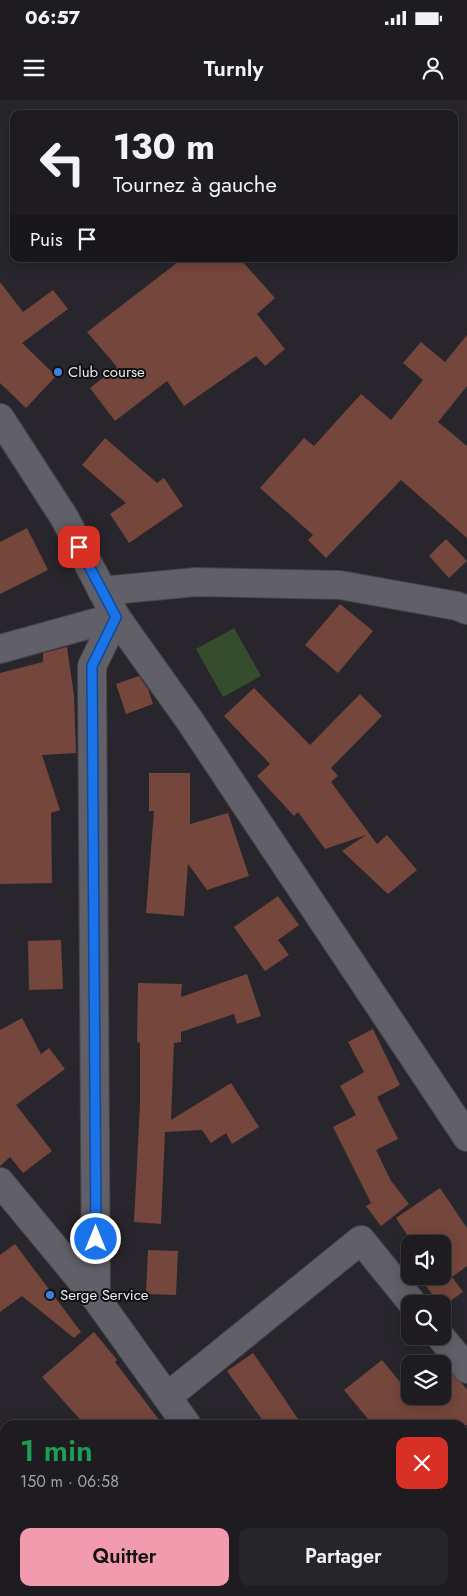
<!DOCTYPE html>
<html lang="fr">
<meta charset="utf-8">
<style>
:root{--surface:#1e1c21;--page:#26252a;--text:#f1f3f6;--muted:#a1a1a5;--line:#3c3a3f;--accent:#f29aae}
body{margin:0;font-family:Jost,sans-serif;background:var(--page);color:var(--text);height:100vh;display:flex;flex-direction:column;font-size:19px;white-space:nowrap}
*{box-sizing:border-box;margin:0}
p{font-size:16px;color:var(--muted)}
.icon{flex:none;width:28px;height:28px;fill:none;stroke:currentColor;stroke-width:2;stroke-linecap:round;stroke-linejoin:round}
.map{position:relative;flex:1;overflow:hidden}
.side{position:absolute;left:0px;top:1320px;width:468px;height:176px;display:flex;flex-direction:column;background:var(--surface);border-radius:15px 15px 0 0;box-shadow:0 2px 12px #0003,0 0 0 1px var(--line)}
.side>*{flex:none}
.guide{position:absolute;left:10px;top:10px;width:448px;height:152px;border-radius:10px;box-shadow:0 2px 12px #0003,0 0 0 1px var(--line);background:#1e1c21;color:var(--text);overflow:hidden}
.tools{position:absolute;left:401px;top:1135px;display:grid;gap:10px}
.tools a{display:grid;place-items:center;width:50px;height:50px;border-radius:10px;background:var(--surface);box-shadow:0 2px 12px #0003,0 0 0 1px var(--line);font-size:25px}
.pin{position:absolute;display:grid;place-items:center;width:42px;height:42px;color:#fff;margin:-21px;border-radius:10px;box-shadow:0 2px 8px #0006}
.me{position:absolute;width:55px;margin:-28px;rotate:0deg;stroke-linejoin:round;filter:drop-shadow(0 0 4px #0008)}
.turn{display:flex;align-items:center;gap:18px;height:105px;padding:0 20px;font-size:22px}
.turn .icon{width:65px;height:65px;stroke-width:2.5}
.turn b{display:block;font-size:35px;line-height:42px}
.then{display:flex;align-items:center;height:48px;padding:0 20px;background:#0003;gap:10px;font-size:19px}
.round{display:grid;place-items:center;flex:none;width:52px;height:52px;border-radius:10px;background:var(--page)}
.summary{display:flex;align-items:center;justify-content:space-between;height:85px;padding:0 20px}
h1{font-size:30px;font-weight:600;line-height:38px;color:#1e9e55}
.action{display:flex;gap:10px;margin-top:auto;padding:10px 20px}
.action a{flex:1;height:58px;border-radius:10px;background:var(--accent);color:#111;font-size:20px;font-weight:600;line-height:58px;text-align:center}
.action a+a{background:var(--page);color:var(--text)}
.status{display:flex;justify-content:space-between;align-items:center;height:35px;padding:0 25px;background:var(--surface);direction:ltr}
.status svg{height:14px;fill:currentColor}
header{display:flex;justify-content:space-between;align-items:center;height:65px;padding:0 20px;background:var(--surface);font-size:22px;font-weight:600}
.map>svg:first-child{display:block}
</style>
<div class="status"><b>06:57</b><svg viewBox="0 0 49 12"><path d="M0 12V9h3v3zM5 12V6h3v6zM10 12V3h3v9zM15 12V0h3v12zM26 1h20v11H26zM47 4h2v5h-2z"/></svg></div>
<header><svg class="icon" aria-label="menu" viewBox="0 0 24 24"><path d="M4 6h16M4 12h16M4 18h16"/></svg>Turnly<svg class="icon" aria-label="person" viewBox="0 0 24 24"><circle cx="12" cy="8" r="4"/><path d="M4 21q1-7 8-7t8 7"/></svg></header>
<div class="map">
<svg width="467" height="1496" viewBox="0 0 467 1496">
<rect width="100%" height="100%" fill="#28262c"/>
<polygon fill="#354d2c" points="234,528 261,576 223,597 196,549"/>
<g fill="#75463b">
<polygon points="182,159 240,159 275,198 257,214 285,249 265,266 256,256 184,306 167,281 115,321 90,288 117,267 87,232"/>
<polygon points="0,182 23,212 53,190 68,209 22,243 56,276 26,308 0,283"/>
<polygon points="467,235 467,286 438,322 467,346 467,438 401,380 326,458 308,440 313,435 260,388 304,338 314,346 361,294 391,320 423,280 403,263 421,242 445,262"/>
<polygon points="105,338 157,383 164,378 183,406 129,443 110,414 126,403 82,365"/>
<polygon points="27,428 48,470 0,494 0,442"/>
<polygon points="446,439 467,461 449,478 429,456"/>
<polygon points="340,504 373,531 338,573 305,545"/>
<polygon points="67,547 74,596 76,653 42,655 60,710 51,713 52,783 0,784 0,573 43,562 43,553"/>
<polygon points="139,576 148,589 153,604 126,614 116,584"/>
<polygon points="254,588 310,645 360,594 382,616 331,668 338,676 331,682 377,744 387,735 417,770 388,794 342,751 366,735 325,749 298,712 294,716 257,676 270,664 224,616"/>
<polygon points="149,673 190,673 190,724 228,713 249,776 207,790 188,764 184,816 146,813 154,711 149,711"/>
<polygon points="278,796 299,825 278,840 289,855 265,871 234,827"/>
<polygon points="61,840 63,889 29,890 28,841"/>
<polygon points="247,874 261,916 237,924 234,914 181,932 181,942 174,943 171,1020 231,983 259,1027 232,1044 226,1033 211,1043 202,1030 165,1032 161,1124 134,1122 140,1005 140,943 137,942 138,883 182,884 181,897"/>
<polygon points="22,918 41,954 49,948 65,969 16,1005 52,1051 23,1073 10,1057 0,1066 0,930"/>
<polygon points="373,929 400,985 377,997 398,1039 376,1050 391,1081 409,1104 381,1126 366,1106 371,1103 333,1027 356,1015 340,986 364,972 348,942"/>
<polygon points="440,1088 467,1128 467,1166 452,1177 463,1192 442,1207 442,1204 439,1204 422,1180 427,1176 442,1176 442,1144 413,1144 396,1118"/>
<polygon points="15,1144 81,1232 74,1238 22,1196 0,1212 0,1155"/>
<polygon points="148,1150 178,1151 176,1195 146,1194"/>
<polygon points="94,1232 117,1260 115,1262 163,1325 85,1325 42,1277"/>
<polygon points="253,1253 273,1282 302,1325 266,1325 227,1271"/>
<polygon points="439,1259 467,1289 467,1325 373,1325 344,1290 382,1260 406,1289 410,1286 410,1296 442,1296 442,1264 434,1264"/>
</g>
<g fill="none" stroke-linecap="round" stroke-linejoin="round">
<defs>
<g id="minor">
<polyline points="0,318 64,417 116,517 190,621 467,1037"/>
<polyline points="102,491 196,482 340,485 457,506 467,510"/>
<polyline points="0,549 116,517"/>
<polyline points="0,1082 96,1198 187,1325"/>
<polyline points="96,1198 92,566 116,517"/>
<polyline points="440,1236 467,1269"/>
<polyline points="167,1297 361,1140 413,1204"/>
<polyline points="0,1462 5,1469"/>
<polyline points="22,1491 26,1496"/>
<polyline points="306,1491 310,1496"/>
</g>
</defs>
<use href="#minor" stroke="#454448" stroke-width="30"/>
<use href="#minor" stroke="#615f67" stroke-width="28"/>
</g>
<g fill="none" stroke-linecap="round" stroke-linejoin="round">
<defs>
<polyline id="route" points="79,447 116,517 92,566 96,1139"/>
</defs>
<use href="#route" stroke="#114b97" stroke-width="12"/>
<use href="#route" stroke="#1a73e8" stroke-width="9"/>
</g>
<g fill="#3f7fe0" stroke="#100f12" stroke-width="2">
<circle cx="58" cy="272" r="5"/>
<circle cx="50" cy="1195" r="5"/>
</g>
<g text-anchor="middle" stroke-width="4" stroke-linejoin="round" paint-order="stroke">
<g font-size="15" fill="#ebeaee" stroke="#100f12" text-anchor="start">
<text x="68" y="277">Club course</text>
<text x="60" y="1200">Serge Service</text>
</g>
</g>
</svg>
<div class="tools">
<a><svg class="icon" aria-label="sound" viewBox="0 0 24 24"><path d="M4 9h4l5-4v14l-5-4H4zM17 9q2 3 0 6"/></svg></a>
<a><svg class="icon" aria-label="search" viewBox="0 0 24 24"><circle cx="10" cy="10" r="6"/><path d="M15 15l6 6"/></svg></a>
<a><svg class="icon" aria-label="layers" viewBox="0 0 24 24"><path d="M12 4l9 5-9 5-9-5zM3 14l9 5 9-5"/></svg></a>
</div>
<div class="pin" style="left:79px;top:447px;background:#d93025"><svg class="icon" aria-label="arrive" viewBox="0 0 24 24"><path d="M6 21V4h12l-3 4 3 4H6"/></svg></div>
<svg class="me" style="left:96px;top:1139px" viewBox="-20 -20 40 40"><circle r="17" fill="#1a73e8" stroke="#fff" stroke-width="3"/><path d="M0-11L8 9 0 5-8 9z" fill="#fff"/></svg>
<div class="guide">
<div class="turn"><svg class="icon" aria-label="left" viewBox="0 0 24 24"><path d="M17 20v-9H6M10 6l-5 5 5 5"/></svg><div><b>130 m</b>Tournez à gauche</div></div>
<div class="then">Puis<svg class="icon" aria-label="arrive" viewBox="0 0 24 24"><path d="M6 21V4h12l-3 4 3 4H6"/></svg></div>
</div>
<section class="side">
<div class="summary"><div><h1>1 min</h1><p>150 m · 06:58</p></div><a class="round" style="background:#d93025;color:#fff"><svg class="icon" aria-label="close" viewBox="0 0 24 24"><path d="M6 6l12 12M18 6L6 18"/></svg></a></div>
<div class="action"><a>Quitter</a><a>Partager</a></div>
</section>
</div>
